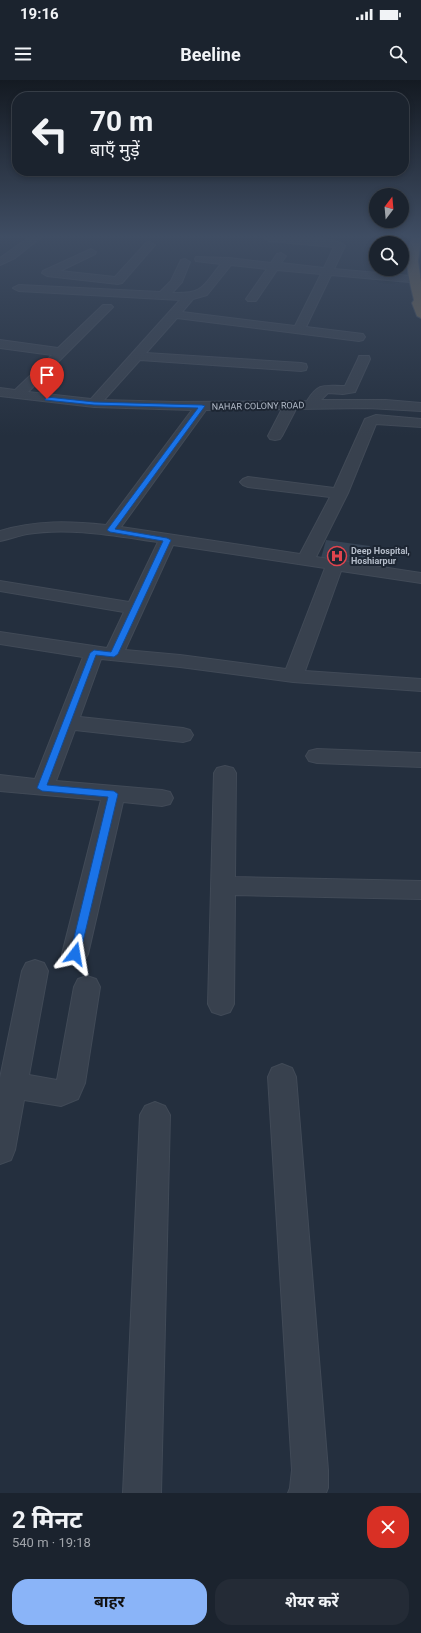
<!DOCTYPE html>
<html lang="hi">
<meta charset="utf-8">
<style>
:root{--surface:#1b232e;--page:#242b36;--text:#f1f3f6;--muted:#a0a4aa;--line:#39404a;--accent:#8ab4f8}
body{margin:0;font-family:Roboto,"Noto Sans Devanagari",sans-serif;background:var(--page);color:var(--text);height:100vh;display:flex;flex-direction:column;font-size:15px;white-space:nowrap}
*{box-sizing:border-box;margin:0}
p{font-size:13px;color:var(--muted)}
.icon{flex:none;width:22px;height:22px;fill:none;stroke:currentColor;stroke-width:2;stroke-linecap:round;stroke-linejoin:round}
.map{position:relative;height:1413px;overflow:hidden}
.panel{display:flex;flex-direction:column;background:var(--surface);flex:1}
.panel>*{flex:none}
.hud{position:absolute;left:12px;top:12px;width:397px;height:84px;border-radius:16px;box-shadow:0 2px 6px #0003,0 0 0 1px var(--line);background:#1b232e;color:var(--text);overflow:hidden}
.needle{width:26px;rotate:16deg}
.fabs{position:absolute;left:369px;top:108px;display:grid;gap:8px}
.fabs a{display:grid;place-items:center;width:40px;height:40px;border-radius:50%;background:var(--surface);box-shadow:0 2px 6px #0003,0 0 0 1px var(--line);font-size:20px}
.pin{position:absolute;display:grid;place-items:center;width:34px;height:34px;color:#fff;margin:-41px -17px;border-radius:50% 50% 50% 0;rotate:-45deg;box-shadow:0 0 4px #0007}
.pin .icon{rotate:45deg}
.me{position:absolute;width:44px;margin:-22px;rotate:14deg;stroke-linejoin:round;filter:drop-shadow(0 0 3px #0008)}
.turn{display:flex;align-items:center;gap:14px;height:84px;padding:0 12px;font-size:18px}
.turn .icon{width:52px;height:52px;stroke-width:2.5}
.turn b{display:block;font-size:28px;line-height:34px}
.round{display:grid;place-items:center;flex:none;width:42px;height:42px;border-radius:16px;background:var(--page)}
.head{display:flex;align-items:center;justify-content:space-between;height:68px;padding:0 12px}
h1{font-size:24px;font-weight:700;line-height:30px}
.button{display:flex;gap:8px;margin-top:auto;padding:8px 12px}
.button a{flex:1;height:46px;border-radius:16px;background:var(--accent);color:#111;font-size:16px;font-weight:700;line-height:46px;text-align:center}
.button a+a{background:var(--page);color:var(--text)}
.status{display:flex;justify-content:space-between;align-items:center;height:28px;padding:0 20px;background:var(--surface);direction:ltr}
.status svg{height:11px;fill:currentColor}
header{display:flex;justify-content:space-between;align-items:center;height:52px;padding:0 12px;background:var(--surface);font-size:18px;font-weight:700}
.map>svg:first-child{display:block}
</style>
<div class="status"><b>19:16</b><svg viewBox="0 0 49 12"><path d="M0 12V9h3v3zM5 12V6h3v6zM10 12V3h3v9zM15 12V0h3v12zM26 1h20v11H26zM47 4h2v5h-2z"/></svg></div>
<header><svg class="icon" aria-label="menu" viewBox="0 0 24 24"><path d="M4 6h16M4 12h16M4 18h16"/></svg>Beeline<svg class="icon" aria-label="search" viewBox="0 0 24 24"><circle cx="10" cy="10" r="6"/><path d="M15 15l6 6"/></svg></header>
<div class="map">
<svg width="421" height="1413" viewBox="0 0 421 1413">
<rect width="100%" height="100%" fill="#242f3e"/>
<polygon fill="#364354" points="326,460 370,466 365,484 321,478"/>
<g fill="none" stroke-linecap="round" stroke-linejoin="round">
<defs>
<g id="minor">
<polygon points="28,158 40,158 15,178 0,185 0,178"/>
<path d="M264 158C280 158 336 155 345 166L334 189 421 197V203L331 195 306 247 363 254 365 257 363 260 359 261 177 238 146 273 301 283 306 284 307 287 306 290 301 291 140 280 104 320 174 322 307 321C319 302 324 306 345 306L358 279 359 276H369L370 279 355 312 343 314 328 313 321 320H386L421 323V331L368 328 296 329 282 356 280 359 275 360 270 359 268 356 282 329 206 330 121 447 300 474 330 417 248 407 243 405 240 402 243 399 248 397 334 408 365 339 376 335 421 339V347L376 344 348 413 316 477 421 493V503L341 491 305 591 421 599V611L293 602 180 587 101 579 80 637 183 648 190 650 193 655 190 660 183 662 75 650 56 701 162 710 170 712 173 718 170 724 162 726 123 722 88 874 84 881 75 884 66 881 62 874 101 720 0 711V695L35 699 83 577 0 564V552L107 568 124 532 0 511V501L129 522 158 462C115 456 70 447 27 454 18 456 9 459 0 461V451C35 440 70 441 106 445L192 330 94 327 0 316V308L15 310 52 275 0 268V260L58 268 103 225H111L113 227 28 312 91 319 180 220 19 211 13 208 19 205 160 212 171 201 181 180 185 179 190 182 182 202 172 213C204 214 202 207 221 184L196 181 195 179 196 177 229 178 271 183 277 174 281 173 286 176 281 183 324 188 334 167 269 161ZM231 185 267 189 246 219 248 221H256L277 190 321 194 295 246 182 232 193 219 207 215ZM173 465 325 488 286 589 180 575 125 570Z"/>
<polygon points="150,162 155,165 122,203 118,204 47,196 42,193 43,191 91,169 96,172 95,174 60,191 115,197 146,163"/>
<polygon points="317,669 421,673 421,687 317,683 309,681 306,676 309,671"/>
<polygon points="225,686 233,688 236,693 235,797 421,801 421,819 235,815 234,924 230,932 221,935 212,932 208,924 214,693 217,688"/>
<polygon points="35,880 44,883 48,891 29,995 57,1000 74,907 78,899 87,896 96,899 100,907 85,1003 78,1019 61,1026 24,1020 15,1070 11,1080 0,1084 0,998 22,891 26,883"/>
<polygon points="282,984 292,988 296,997 328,1390 328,1408 326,1413 288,1413 290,1408 292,1390 268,997 272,988"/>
<polygon points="155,1022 165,1026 170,1035 161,1413 123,1413 140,1035 145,1026"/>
</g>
<path id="highway" d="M412 158H421L418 181 421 202V238L417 236 412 223 414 220C409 199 403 179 412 158Z"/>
</defs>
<use href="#minor" stroke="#414a57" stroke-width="2"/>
<use href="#highway" stroke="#434c59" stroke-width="2"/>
<use href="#minor" fill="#38414e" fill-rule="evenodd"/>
<use href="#highway" fill="#746855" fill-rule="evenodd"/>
</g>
<linearGradient id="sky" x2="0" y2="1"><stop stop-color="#141a22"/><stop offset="0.44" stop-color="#3f4d63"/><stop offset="1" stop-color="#3f4d63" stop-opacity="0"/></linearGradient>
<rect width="421" height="356" fill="url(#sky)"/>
<polygon fill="#1a73e8" stroke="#114b97" points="47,317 94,322 202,325 205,326 115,449 167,458 171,460 118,574 114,577 96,575 47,705 114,711 118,714 80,874 79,877 75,878 71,877 70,874 108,717 42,711 37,708 90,573 94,570 111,572 163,461 110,452 107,450 198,328 94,325 45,320 45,319"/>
<defs>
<symbol id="hospital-ring" viewBox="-11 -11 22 22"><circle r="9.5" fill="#1d2633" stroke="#e0444e" stroke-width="1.5"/><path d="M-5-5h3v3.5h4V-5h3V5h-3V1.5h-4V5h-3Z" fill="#e0444e"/></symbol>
</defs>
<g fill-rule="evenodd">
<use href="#hospital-ring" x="326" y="465" width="22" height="22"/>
</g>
<g text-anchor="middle" stroke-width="4" stroke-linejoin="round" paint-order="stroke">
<g font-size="9" fill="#b4bcc9" stroke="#1d2633">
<text transform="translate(258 326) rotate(-1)" y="3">NAHAR COLONY ROAD</text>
</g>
<g font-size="9" font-weight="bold" fill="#b4bcc9" stroke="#1d2633" text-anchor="start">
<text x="351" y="474">Deep Hospital,<tspan x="351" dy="10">Hoshiarpur</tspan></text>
</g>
</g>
</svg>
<div class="fabs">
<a><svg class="needle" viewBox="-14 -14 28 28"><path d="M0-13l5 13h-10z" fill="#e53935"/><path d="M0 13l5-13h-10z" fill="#a0a4aa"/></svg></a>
<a><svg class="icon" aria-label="search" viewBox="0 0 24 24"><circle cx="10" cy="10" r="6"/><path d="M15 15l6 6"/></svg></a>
</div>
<div class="pin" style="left:47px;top:319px;background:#d93025"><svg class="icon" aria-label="arrive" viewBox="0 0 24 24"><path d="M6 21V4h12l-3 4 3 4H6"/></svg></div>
<svg class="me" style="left:75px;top:874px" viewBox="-20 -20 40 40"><path d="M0-17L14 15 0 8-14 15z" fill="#1a73e8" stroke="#fff" stroke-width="4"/></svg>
<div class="hud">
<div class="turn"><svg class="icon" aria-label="left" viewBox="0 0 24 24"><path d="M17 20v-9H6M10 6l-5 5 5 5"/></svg><div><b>70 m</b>बाएँ मुड़ें</div></div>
</div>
</div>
<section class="panel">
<div class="head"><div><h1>2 मिनट</h1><p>540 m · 19:18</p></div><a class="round" style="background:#d93025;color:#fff"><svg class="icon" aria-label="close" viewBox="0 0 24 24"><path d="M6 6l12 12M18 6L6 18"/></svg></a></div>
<div class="button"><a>बाहर</a><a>शेयर करें</a></div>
</section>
